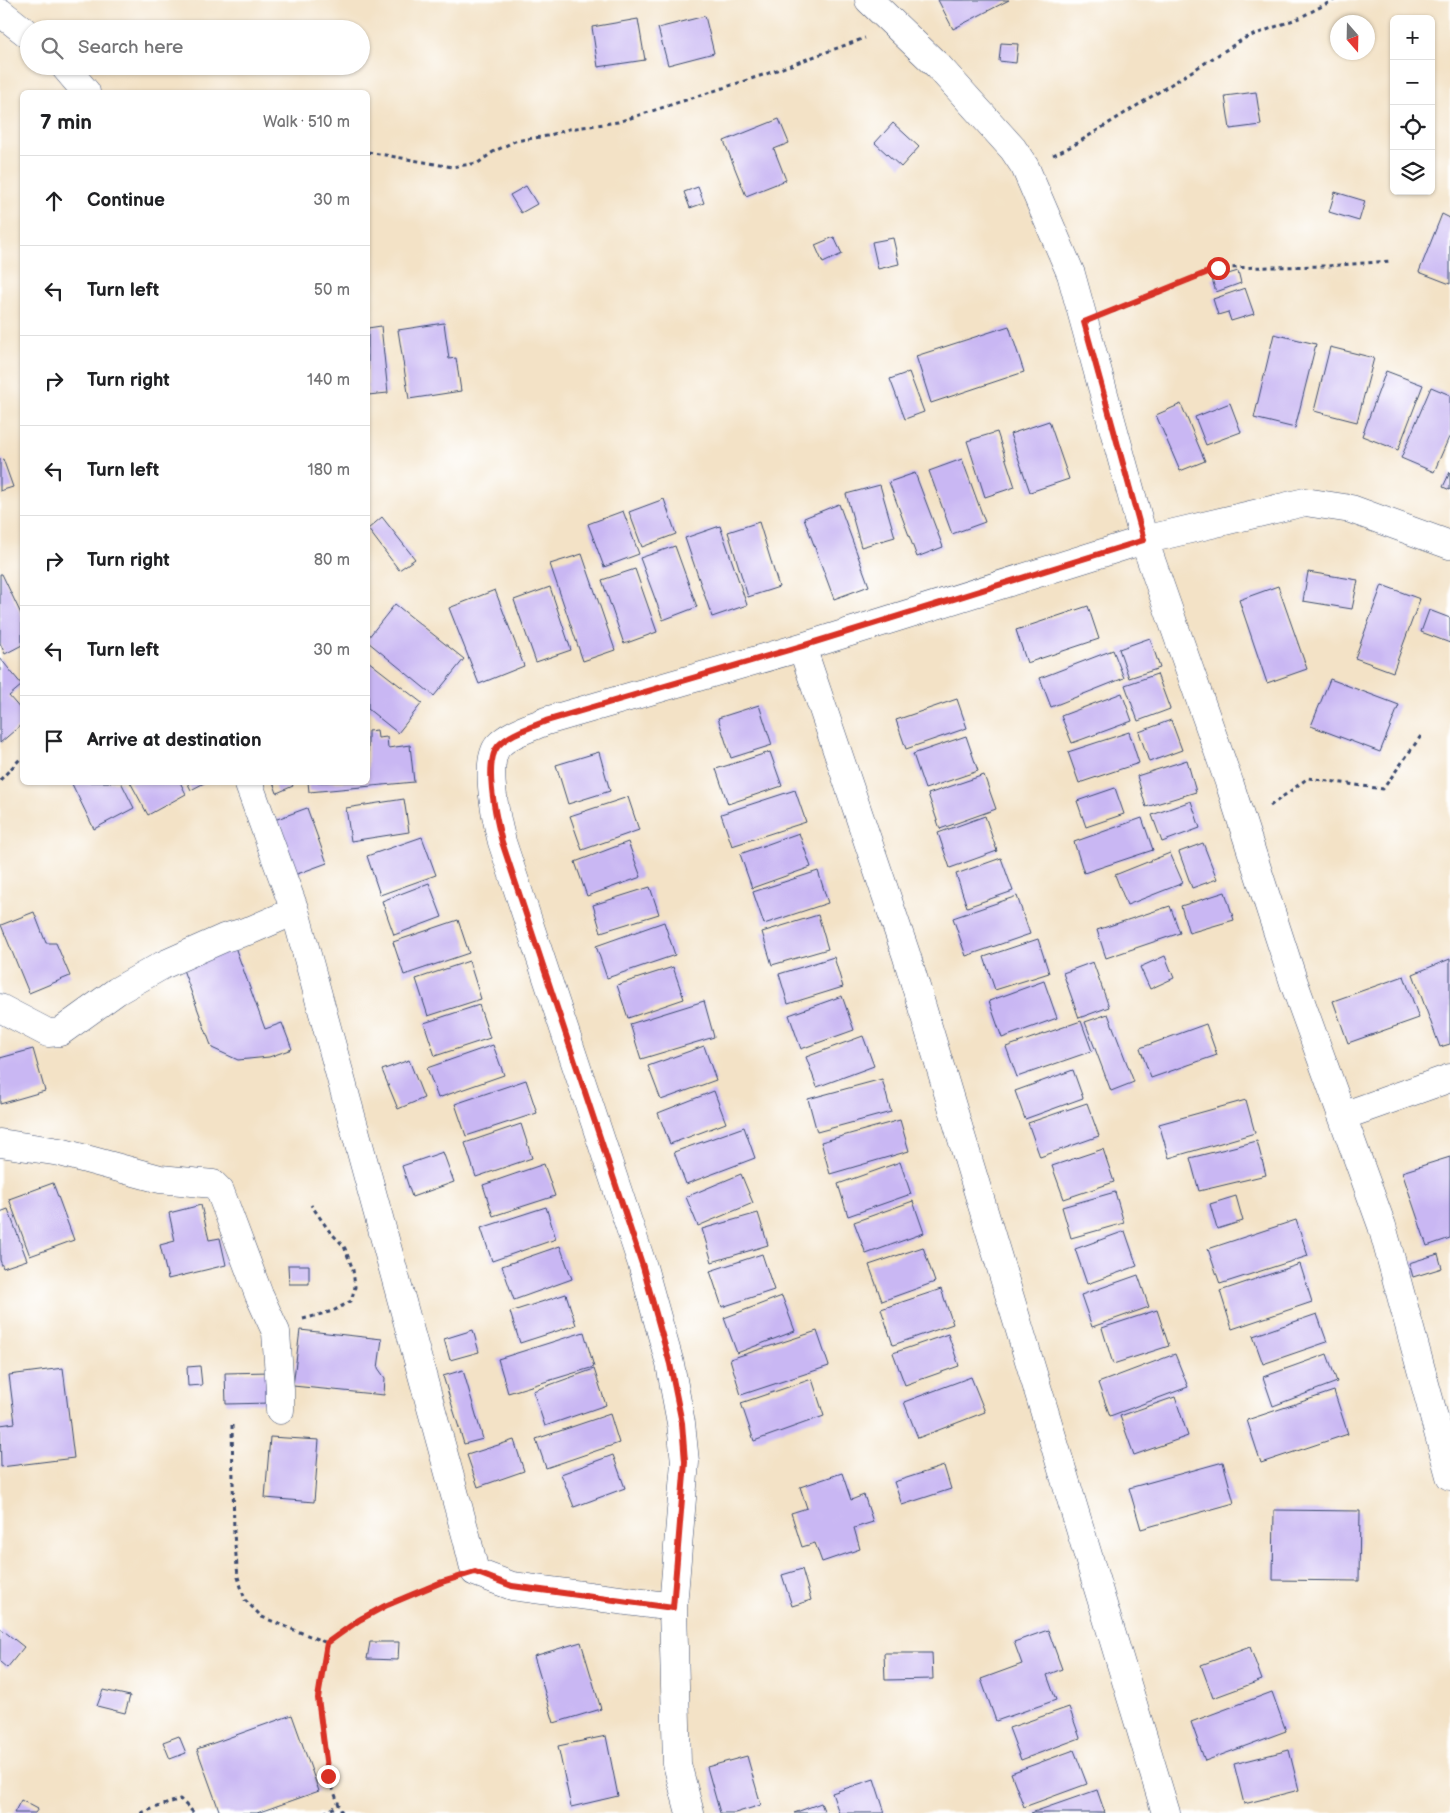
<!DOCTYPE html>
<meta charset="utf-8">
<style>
body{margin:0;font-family:"Balsamiq Sans",sans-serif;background:#f6f6f6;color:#202124}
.controls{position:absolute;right:15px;top:15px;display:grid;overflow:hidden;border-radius:8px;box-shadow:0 1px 4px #0004}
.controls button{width:45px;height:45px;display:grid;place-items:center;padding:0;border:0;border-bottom:1px solid #e0e0e0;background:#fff;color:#202124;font:25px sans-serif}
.compass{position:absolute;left:1330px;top:15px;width:45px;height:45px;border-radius:50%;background:#fff;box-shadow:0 1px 4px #0004;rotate:160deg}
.stop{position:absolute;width:15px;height:15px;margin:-11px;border:4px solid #d93025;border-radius:50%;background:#fff}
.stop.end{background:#d93025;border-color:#fff;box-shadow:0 1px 5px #0008}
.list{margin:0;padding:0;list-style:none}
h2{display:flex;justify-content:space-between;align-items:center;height:65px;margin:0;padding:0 20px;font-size:21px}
h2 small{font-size:16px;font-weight:400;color:#757577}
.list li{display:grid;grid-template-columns:32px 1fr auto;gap:15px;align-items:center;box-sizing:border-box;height:90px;padding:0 20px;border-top:1px solid #e0e0e0}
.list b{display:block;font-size:19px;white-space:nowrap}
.list em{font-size:16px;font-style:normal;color:#757577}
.icon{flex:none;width:28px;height:28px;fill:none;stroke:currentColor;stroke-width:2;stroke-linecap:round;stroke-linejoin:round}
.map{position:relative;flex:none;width:1450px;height:1813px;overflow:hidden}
.search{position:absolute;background:#fff;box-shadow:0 1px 4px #0004;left:20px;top:20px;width:350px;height:55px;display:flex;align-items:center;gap:12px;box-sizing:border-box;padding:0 18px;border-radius:28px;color:#757577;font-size:19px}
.panel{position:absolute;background:#fff;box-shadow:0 1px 4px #0004;left:20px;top:90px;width:350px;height:695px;border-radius:8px}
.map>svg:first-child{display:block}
</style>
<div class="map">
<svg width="1450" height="1813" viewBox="0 0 1450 1813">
<rect width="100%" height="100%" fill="#fff"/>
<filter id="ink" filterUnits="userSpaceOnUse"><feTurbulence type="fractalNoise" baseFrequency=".02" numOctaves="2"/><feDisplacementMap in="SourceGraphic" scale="10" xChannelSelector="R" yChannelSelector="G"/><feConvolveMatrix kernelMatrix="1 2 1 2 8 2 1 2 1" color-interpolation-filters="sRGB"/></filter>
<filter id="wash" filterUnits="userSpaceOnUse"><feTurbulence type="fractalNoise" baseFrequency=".0096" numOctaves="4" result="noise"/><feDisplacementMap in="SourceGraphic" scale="20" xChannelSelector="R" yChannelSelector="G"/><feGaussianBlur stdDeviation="1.12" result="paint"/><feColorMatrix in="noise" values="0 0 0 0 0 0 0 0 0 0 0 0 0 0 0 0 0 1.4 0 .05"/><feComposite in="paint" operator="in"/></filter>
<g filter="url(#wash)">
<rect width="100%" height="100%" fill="#f3e2c6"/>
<g id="blocks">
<path fill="#c9b7f3" d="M938 0H1009L953 29Z
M705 16 714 53 668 65 658 28Z
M638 19 645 60 598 67 592 27Z
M1001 43 1018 44 1016 63 999 61Z
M1256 92 1261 125 1230 129 1225 96Z
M779 119 789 143 774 149 786 180 746 196 724 141Z
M893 123 919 147 901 167 875 143Z
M526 186 537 204 521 213 510 195Z
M698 187 704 203 690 208 684 192Z
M1335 192 1365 201 1359 221 1329 212Z
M1442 214 1450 218V284L1419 272Z
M834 237 842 254 823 263 815 245Z
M893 238 899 264 878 269 872 242Z
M1238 271 1241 283 1216 292 1212 279Z
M1245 288 1254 314 1231 321 1228 312 1218 315 1213 299Z
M444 323 449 359 456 358 461 391 409 399 398 330Z
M381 326 388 393 368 395V328Z
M1009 326 1024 372 931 403 916 356Z
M1274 334 1316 344 1295 428 1254 418Z
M1330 347 1374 358 1357 422 1314 411Z
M1386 371 1423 385 1398 450 1362 436Z
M909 372 924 412 905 419 890 379Z
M1431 387 1450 395V435L1434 472 1401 458Z
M1230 403 1241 432 1206 445 1195 417Z
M1181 404 1205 461 1180 471 1156 415Z
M1049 421 1069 479 1030 492 1010 434Z
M997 432 1015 487 985 497 967 441Z
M3 459 13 487 0 491V460Z
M962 459 985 522 952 534 929 471Z
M1450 472V490L1443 487Z
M915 473 943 547 917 557 889 482Z
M880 485 895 537 861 547 846 494Z
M664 499 676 534 642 547 629 512Z
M839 504 869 586 834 599 804 518Z
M623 511 639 554 604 567 588 524Z
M382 517 415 559 399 570 368 529Z
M759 522 779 587 748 597 728 532Z
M720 526 747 605 712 617 685 538Z
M675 546 697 607 663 620 640 558Z
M582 554 615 650 583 661 550 564Z
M635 569 657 632 624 644 602 580Z
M1308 572 1358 580 1352 609 1303 601Z
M0 574H2L22 616V645L5 654 0 643Z
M1382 585 1420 599 1393 672 1355 658Z
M1278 586 1307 669 1267 683 1239 600Z
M550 587 571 650 536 662 514 600Z
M495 590 524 666 479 684 449 608Z
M395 604 464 659 434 696 368 642V638Z
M1088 606 1099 639 1027 663 1016 630Z
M1429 610 1450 618V643L1421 632Z
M1150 638 1160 668 1129 678 1119 649Z
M1113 650 1124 678 1051 707 1040 678Z
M0 658 22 685 9 696 22 711V724L0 743Z
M368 661 422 703 398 733 368 709Z
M1157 674 1170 709 1138 721 1125 685Z
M1330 679 1399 705 1380 752 1311 726Z
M1122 693 1132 721 1072 743 1061 716Z
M957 699 967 728 906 749 896 720Z
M759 705 772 745 731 758 718 718Z
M1171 720 1182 750 1149 762 1139 732Z
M377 730 378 738 387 737 388 748 410 745 414 782 309 792 308 782H368V731Z
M1129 732 1139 763 1079 783 1068 752Z
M966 736 978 771 925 789 913 754Z
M599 752 610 791 568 804 556 765Z
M770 752 782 786 728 804 716 769Z
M1187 760 1196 792 1146 807 1137 776Z
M984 775 996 809 940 829 928 794Z
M71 782H121L134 808 94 829Z
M130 782H180L186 794 148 815Z
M187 782H206L191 790Z
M273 782H291L293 786 277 793Z
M1115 788 1124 814 1086 827 1077 801Z
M795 790 806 822 732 846 721 814Z
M628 797 639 830 582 850 570 816Z
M404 799 409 832 351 841 346 808Z
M1191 801 1200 828 1162 842 1152 815Z
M307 808 327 863 289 877 269 822Z
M985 816 997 851 950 868 938 833Z
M1142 818 1153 850 1084 873 1074 842Z
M799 833 811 867 752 888 740 854Z
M422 837 436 875 380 895 367 856Z
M628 842 641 877 587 896 575 862Z
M1203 843 1217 879 1192 888 1179 852Z
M1170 853 1183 883 1127 905 1115 875Z
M1001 858 1013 891 967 907 956 874Z
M818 871 828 903 764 924 753 892Z
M429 883 442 917 394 935 382 901Z
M650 887 659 914 601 932 593 905Z
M1225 892 1234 920 1189 933 1181 906Z
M1017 896 1030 934 966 956 953 918Z
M1170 906 1180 933 1106 958 1097 930Z
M34 912 46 943H56L70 976 29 993 1 925Z
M818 915 828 949 772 965 762 932Z
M458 920 469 953 404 975 393 942Z
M664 922 675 955 607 978 596 946Z
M1038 939 1049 973 995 990 984 957Z
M235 947 265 1029 282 1023 292 1049 269 1057 238 1060 212 1048 182 967Z
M1165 956 1174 978 1150 989 1140 967Z
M834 957 843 987 788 1004 779 974Z
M1450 959V1044L1440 1047 1413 974Z
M469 961 481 999 428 1016 416 979Z
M1093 962 1109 1007 1079 1018 1063 973Z
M673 967 684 999 628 1018 617 985Z
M1404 976 1419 1018 1348 1043 1333 1001Z
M1044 981 1057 1018 1002 1038 989 1001Z
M842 996 854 1030 801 1049 789 1015Z
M704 1001 714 1037 641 1059 630 1024Z
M479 1005 490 1038 435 1056 424 1023Z
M1108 1014 1134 1082 1111 1091 1085 1022Z
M1081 1021 1092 1051 1017 1077 1006 1047Z
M1206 1024 1217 1055 1151 1078 1140 1048Z
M863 1036 874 1066 817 1087 806 1057Z
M493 1045 504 1075 438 1098 427 1068Z
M704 1046 716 1080 661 1100 648 1066Z
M33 1049 45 1091 0 1104V1058Z
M409 1060 424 1098 398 1109 382 1070Z
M1073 1070 1083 1098 1025 1119 1015 1091Z
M882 1079 891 1112 817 1132 808 1099Z
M526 1080 537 1113 466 1136 455 1104Z
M714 1091 726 1123 670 1144 658 1113Z
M1246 1100 1255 1133 1169 1158 1159 1124Z
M1087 1103 1099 1136 1040 1157 1028 1123Z
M900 1120 909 1151 830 1174 821 1142Z
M521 1124 532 1158 476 1177 465 1143Z
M744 1127 755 1158 686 1184 674 1152Z
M1257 1141 1266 1175 1199 1191 1190 1158Z
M1103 1149 1114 1182 1064 1199 1052 1166Z
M443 1152 454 1182 412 1197 402 1166Z
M1450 1157V1238L1427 1246 1402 1172Z
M900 1162 911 1194 848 1216 838 1184Z
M544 1164 555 1196 493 1216 483 1185Z
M741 1174 753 1203 698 1226 686 1197Z
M53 1183 74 1240 30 1256 9 1199Z
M1115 1192 1124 1223 1071 1238 1062 1207Z
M1236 1196 1243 1221 1217 1229 1210 1204Z
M913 1201 924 1233 866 1254 854 1222Z
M201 1205 209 1240 220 1238 226 1265 168 1279 160 1245 175 1241 169 1213Z
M546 1207 556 1239 492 1261 481 1228Z
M8 1209 27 1260 3 1268 0 1260V1212Z
M758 1213 768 1245 712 1262 702 1229Z
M1296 1220 1308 1256 1220 1284 1208 1249Z
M1125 1231 1137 1266 1087 1284 1075 1249Z
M560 1246 572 1279 514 1300 502 1266Z
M923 1247 935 1282 882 1301 869 1265Z
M762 1254 774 1290 722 1307 710 1271Z
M1438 1254 1442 1268 1413 1277 1409 1263Z
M1300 1264 1312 1302 1232 1329 1220 1291Z
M288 1265H309V1284H289Z
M1138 1275 1149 1307 1092 1327 1081 1295Z
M941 1289 953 1324 893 1345 881 1309Z
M566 1294 576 1325 520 1343 510 1312Z
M782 1296 795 1331 737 1353 724 1318Z
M1157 1310 1169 1346 1113 1364 1102 1328Z
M1317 1314 1327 1342 1263 1364 1253 1336Z
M300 1330 382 1339 378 1368 385 1378 384 1395 293 1386Z
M473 1330 479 1352 450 1360 444 1339Z
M817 1331 829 1366 741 1395 730 1359Z
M584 1332 594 1367 508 1393 498 1359Z
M948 1334 959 1366 905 1385 893 1353Z
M1175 1354 1188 1387 1110 1416 1098 1383Z
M1327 1354 1337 1382 1273 1406 1263 1377Z
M200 1366 202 1385 188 1386 187 1367Z
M63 1368 74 1458 1 1467 0 1425 15 1423 9 1375Z
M594 1369 606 1405 545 1426 533 1391Z
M463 1370 483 1439 464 1444 443 1376Z
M270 1372 271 1403 226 1404 225 1373Z
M971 1377 985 1412 918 1438 904 1402Z
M812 1379 824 1416 754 1441 741 1403Z
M1334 1391 1348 1434 1261 1463 1247 1420Z
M1175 1397 1188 1436 1134 1455 1120 1416Z
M610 1414 619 1443 546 1468 536 1439Z
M270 1437 319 1440 314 1502 265 1498Z
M514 1440 524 1471 478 1487 467 1455Z
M613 1455 625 1488 574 1507 561 1474Z
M1223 1462 1234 1503 1141 1529 1129 1488Z
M944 1466 951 1489 902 1505 894 1482Z
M842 1473 851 1500 864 1495 873 1522 854 1528 860 1549 822 1562 815 1543 802 1547 791 1513 807 1508 800 1487Z
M1274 1510 1360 1511 1359 1581 1273 1580Z
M802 1569 811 1600 792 1606 782 1575Z
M0 1628 24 1647 7 1668 0 1662Z
M1048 1630 1062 1669 1047 1675 1056 1700 996 1721 981 1679 1022 1664 1014 1642Z
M370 1642H399L398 1660 367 1659Z
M581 1642 601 1709 554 1723 534 1656Z
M1250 1647 1262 1680 1213 1698 1201 1665Z
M884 1653H932L933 1679 885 1680Z
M103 1690 130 1696 125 1713 97 1706Z
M1272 1692 1286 1731 1205 1761 1191 1722Z
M1069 1707 1080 1738 1021 1760 1009 1728Z
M292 1715 319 1791 257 1813H220L197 1749Z
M179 1736 186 1753 170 1759 163 1742Z
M606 1736 618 1796 571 1807 558 1746Z
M1074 1750 1087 1784 1024 1807 1011 1773Z
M1289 1750 1299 1790 1244 1804 1234 1764Z
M747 1756 761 1805 735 1813H720L707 1767Z
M874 1779 885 1813H839L832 1793Z
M1097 1790 1105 1813H1031Z
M21 1800 38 1809 35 1813H14Z
M821 1803 825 1813H794Z"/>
</g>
</g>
<g filter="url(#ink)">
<use href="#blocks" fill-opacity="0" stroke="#3b4a6e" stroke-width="1"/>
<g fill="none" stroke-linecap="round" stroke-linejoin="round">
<defs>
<path id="minor" d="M869 0 939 67 1013 149 1025 167 1071 274 1144 540 1230 785 1294 983 1382 1226 1450 1476
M0 12 29 35
M64 66 86 92
M802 647 906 954 1166 1813
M248 782 295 911 467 1539 475 1572 512 1586 673 1607
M0 1008 48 1033 60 1032 117 991 163 965 224 938 251 930 295 911
M1343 1116 1450 1078
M0 1143 60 1152 160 1179 213 1184 220 1191 259 1295 276 1332 280 1390V1410
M690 1813 677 1764 673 1607 685 1462 681 1423 670 1364 643 1267 502 842C497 822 483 763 498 746 510 733 530 728 546 721L802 647 1144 540 1305 502 1351 509 1450 545"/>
</defs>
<use href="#minor" stroke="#3b4a6e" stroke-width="29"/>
<path stroke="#3b4a6e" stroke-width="3" stroke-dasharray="4 4" stroke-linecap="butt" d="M368 152 452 167 478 163 493 152 515 141 547 136 569 129 618 122 766 74 865 38
M1053 155 1074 145 1245 38 1299 18 1334 0
M1113 311 1218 268 1327 266 1390 261
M0 780 22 757
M1270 806 1308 778 1383 789 1423 733
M303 1319 333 1311 351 1301 355 1287 353 1270 344 1246 330 1232 311 1205
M232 1425 234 1534 238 1577 245 1600 262 1617 327 1643
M141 1813 180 1799 194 1813
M324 1813 339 1805
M342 1813 328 1776 318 1698 327 1643 359 1619 385 1606 446 1580"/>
<use href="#minor" stroke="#fff" stroke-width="28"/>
</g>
</g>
<g fill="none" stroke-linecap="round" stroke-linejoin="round" filter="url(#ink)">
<path stroke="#d93025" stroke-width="6" d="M328 1776 318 1698 327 1643 359 1620 385 1606 442 1582 475 1572 512 1586 673 1608 685 1462 682 1423 670 1364 643 1267 502 842C497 822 483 763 498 746 510 733 530 728 546 721L802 646 1144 540 1084 322 1218 268"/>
</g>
</svg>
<div class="controls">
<button>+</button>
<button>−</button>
<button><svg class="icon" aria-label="locate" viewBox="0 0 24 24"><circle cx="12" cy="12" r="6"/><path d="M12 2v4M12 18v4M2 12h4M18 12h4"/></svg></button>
<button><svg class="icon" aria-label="layers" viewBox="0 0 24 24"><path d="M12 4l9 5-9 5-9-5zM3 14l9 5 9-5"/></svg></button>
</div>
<svg class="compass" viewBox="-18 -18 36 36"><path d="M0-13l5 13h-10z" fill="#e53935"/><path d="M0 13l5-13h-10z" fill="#757577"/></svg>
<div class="stop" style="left:1218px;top:268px"></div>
<div class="stop end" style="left:328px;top:1776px"></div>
<div class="search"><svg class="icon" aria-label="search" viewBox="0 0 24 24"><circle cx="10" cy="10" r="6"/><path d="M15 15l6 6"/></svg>Search here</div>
<section class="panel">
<h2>7 min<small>Walk · 510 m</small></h2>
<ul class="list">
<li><svg class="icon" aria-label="ahead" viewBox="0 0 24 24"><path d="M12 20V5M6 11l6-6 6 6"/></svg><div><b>Continue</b></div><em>30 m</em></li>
<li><svg class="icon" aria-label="left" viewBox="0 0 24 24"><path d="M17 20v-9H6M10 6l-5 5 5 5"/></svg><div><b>Turn left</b></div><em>50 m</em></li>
<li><svg class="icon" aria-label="right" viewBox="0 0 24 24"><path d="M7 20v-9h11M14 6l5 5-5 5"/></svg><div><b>Turn right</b></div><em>140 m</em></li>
<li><svg class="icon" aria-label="left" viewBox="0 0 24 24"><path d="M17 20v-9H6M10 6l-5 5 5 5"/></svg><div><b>Turn left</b></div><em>180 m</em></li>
<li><svg class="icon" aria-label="right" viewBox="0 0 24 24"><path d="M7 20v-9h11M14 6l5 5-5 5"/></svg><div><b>Turn right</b></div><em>80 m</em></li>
<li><svg class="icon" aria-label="left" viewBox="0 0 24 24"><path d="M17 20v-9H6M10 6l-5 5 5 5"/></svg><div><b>Turn left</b></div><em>30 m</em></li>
<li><svg class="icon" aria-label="arrive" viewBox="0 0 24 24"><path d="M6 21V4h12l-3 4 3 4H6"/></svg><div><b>Arrive at destination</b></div></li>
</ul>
</section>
</div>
